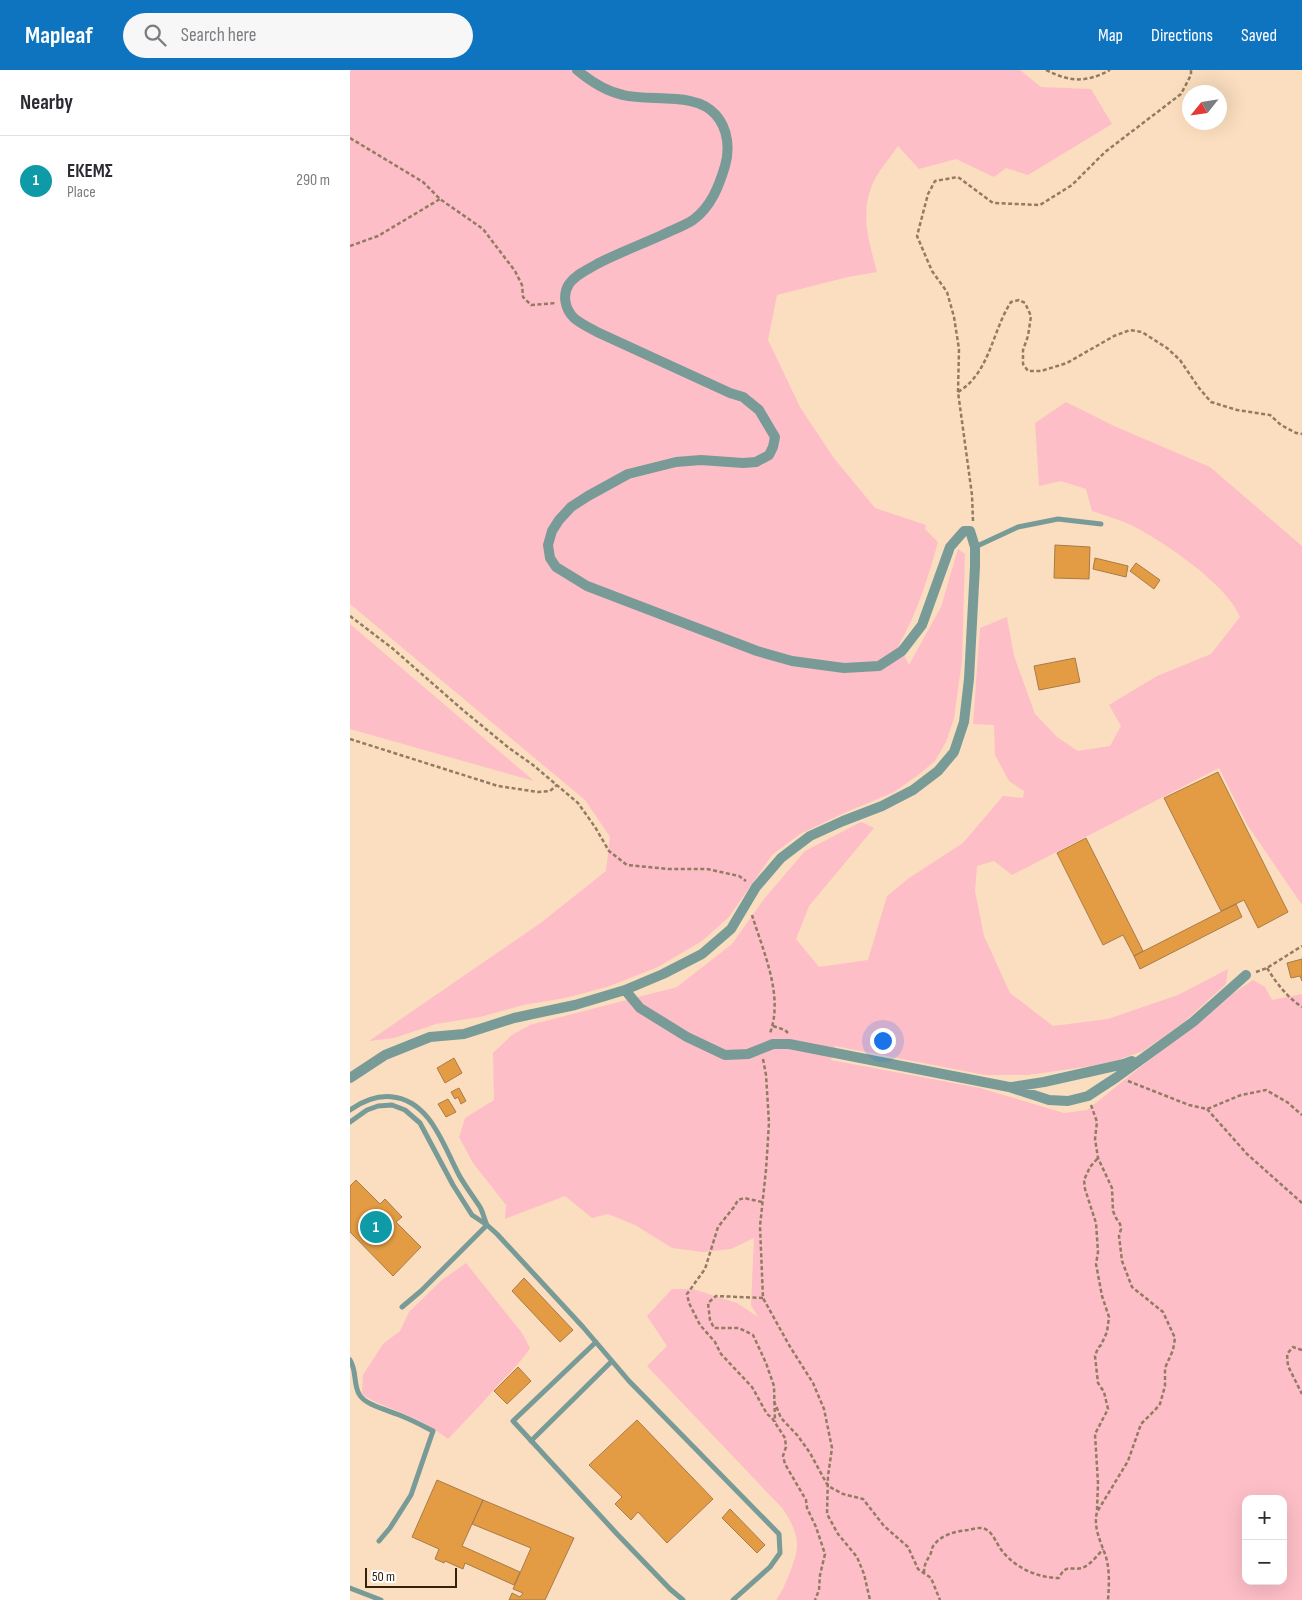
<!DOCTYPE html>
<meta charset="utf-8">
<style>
body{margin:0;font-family:"Sofia Sans Condensed",sans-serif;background:#f7f7f7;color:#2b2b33}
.controls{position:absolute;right:15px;bottom:15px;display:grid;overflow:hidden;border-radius:10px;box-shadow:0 5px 20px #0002}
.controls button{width:45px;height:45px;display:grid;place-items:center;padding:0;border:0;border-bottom:1px solid #e1e1e2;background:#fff;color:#2b2b33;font:25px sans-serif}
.compass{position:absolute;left:832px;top:15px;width:45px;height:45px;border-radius:50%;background:#fff;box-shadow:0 5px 20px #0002;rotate:240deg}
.scale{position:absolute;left:15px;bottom:12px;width:92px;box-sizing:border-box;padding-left:5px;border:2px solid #34220d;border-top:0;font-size:14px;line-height:18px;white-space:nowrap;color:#34220d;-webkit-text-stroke:4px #fff;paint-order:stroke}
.you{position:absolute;left:532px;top:970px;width:18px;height:18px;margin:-12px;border:4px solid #fff;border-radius:50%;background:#1a73e8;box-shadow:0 0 0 8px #1a73e833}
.badge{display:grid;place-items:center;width:32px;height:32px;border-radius:50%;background:#0e74bf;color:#fff;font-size:16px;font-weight:700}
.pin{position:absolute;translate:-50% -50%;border:2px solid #fff;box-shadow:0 1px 5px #0006}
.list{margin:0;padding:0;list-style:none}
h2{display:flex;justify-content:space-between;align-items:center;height:65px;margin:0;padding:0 20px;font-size:21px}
h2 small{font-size:16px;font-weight:400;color:#7c7c81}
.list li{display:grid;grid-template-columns:32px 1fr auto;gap:15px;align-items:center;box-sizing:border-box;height:90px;padding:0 20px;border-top:1px solid #e1e1e2}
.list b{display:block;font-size:19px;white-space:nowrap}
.list p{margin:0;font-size:16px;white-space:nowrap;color:#7c7c81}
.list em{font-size:16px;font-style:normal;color:#7c7c81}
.icon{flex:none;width:28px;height:28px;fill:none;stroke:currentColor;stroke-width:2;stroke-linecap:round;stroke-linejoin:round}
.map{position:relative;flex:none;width:952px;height:1530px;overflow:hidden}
header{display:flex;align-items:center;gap:30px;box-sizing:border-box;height:70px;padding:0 25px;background:#0e74bf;color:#fff}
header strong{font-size:24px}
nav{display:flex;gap:28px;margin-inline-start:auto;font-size:18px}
.search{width:350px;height:45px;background:#f7f7f7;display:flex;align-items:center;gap:12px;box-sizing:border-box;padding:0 18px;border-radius:28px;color:#7c7c81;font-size:19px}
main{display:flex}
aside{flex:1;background:#fff}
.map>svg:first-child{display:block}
</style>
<header>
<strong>Mapleaf</strong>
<div class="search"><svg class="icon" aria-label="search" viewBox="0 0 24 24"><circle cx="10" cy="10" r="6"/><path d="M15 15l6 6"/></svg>Search here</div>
<nav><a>Map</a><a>Directions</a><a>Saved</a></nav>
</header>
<main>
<aside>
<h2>Nearby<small></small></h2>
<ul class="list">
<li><span class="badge" style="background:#0f9aa8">1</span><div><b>ΕΚΕΜΣ</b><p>Place</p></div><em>290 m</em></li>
</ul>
</aside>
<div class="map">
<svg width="952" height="1530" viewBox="0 0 952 1530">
<rect width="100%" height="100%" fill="#fbdebf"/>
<path fill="#fdbec7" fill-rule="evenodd" d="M0 0H670L691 17 741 19 762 54 678 105 656 98 644 107 606 89 569 99 548 76C541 87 527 102 522 115 510 146 519 172 527 202L498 207 427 225 418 270 450 337 483 387 525 438 576 455 575 459 588 472C578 508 567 543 549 575L559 595 591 537 608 479 615 484 612 591 604 648 596 672 585 691 567 706 544 722 492 744 450 764 422 785 379 847 352 871 308 897 257 917 215 928 173 935 130 947 86 954 44 968 19 971 192 852 256 801 260 767 235 730 0 534Z
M716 332 764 356 860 397 952 476V835L898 756 869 698 662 805 644 791 627 796 625 821 634 866 660 923 703 956 758 949 828 925 878 899 876 914 833 953 793 981 768 990 741 996 678 1005H635L485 976 481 990 630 1018 714 1043 737 1040 879 926 903 910 915 917 922 930 952 924V1530H426C433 1522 448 1486 447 1475 447 1462 440 1450 433 1439L297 1296 317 1276 297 1246 322 1219H343L387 1233 408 1247 401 1235 404 1168 381 1179 353 1182 322 1178 285 1155 258 1144 242 1148 215 1126 155 1149 156 1135 123 1093 109 1067 115 1048 144 1030 143 983 162 965 180 955 327 917 382 874 414 829 455 781 511 752 524 758 459 836 446 869 469 897 518 890 537 826 559 808 613 773 653 726 673 728 674 721 659 711 645 685 644 655 623 654 630 558 657 547 664 586 685 644 707 667 728 681 760 676 771 656 759 635 807 606 861 584 890 547C878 515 815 473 785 457 772 450 756 446 742 441L736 419 711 411 689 416 685 353ZM896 1429H933V1511H896Z
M0 554 184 711 0 659Z
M116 1193 172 1263 180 1278C169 1295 154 1308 141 1323 127 1339 113 1353 98 1369 84 1358 68 1349 52 1343 38 1337 25 1333 12 1324L13 1305 33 1274 50 1261 59 1242 92 1210Z"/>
<path fill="#e39c43" stroke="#a87b49" d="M705 475 740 477 739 509 704 508Z
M745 488 778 496 776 507 743 499Z
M786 493 810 510 804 519 780 501Z
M725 588 730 612 689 620 684 596Z
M868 702 938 842 908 858 894 830 871 841 814 728Z
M736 768 793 881 784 886 773 865 753 875 707 783Z
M886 834 892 847 790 899 784 886Z
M952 889V911L950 906 941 908 937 893Z
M104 988 112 1003 95 1013 87 998Z
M109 1018 116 1031 111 1034 108 1027 105 1029 101 1022Z
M98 1029 106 1042 96 1047 88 1034Z
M6 1110 30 1134 35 1129 52 1147 46 1152 71 1177 43 1206 0 1162V1116Z
M174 1208 223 1260 210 1272 162 1221Z
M168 1297 181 1311 157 1334 144 1321Z
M287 1350 363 1429 317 1473 288 1442 281 1450 265 1434 272 1427 239 1395Z
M87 1410 133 1430 112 1476 170 1502 164 1515 115 1493 113 1499 95 1491 94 1493 85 1489 89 1479 62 1467Z
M133 1430 224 1468 195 1530H159L162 1523 170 1527 173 1523 163 1519 181 1478 122 1454Z
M380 1439 415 1475 407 1483 372 1448Z"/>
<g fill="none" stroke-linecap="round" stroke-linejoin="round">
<path stroke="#927b61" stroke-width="2.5" stroke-dasharray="4 2.5" stroke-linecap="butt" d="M696 0C720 12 736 13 760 0
M0 68 73 112 90 129 133 159 165 201 172 215 173 227 181 235 206 233
M0 176 28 166 90 129
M608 322C640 303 642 261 661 232L669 230 675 233 681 246 678 266 673 280V294L678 301H691L717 293 764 266 780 260 792 262 817 278 830 290 849 318 861 332 887 340 920 345 931 355 946 363 952 364
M623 451 622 425 608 322 609 279 604 247 597 222 582 201 567 166 578 124 585 111 608 107 643 133 690 135 722 115 755 82 831 24 841 5V0
M0 546 42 578 114 641 159 678 183 695 228 733 245 757 259 781 277 795 319 799H357L389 806 396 811
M0 669 148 716 188 722 200 721 207 715
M402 845C413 881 434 926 420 963
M917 898C927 914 937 927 952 937
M906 902 917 898 952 876
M423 956 435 960 438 963
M413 989 416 1005 419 1053 416 1100 410 1156 413 1228 439 1275 463 1313 474 1339 482 1378 478 1406 477 1444 488 1464 507 1487 514 1504 520 1530
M778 1011 839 1035 857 1039 891 1025 916 1020 937 1032 952 1045
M741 1035 747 1052 745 1069 748 1088 762 1118 763 1141 766 1148 770 1154 771 1159 769 1166 772 1191 782 1217 813 1242 825 1268 823 1280 815 1298V1316L810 1334 805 1340 791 1354 778 1391 747 1442C743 1458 751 1472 756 1487 760 1501 759 1516 758 1530
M857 1039 897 1084 952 1133
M412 1132 394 1128 388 1130 384 1137 368 1157 355 1199 337 1224 339 1233 350 1255 365 1272 371 1284 402 1317 417 1344 422 1348 435 1368 436 1377 433 1386 435 1394 456 1430 457 1438 466 1457 475 1484 470 1505 469 1520 465 1530
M413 1228 366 1226 358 1233 360 1250 364 1258H389L403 1265 416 1293 424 1316 425 1352
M952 1280 943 1277 937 1284 938 1296 952 1324
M424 1331 431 1348 448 1366 460 1383 478 1416 493 1424 513 1429 534 1456 558 1477 568 1499 581 1508 590 1530
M747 1440 748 1413 745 1364 758 1339 754 1322 748 1313 745 1286 748 1278 751 1275 757 1262 759 1247 752 1226 746 1194 748 1182 746 1153 735 1119 734 1110 740 1097 748 1088
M574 1503C574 1495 576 1492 580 1485 582 1482 581 1478 584 1475 591 1465 606 1461 618 1460 624 1459 631 1456 637 1460 643 1464 646 1472 650 1478 663 1497 687 1508 709 1508 716 1493 721 1501 732 1498 740 1495 748 1485 753 1479"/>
<path stroke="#789b98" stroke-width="5" d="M625 477 668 457 708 449 751 454
M0 1040C27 1021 56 1021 78 1048 91 1064 99 1086 109 1105 115 1116 123 1126 130 1137 133 1142 134 1149 137 1155
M0 1052 17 1040 28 1036 42 1035 55 1040 70 1053 103 1115 122 1145 137 1155
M52 1237 71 1221 137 1155 147 1164 233 1257 279 1311 429 1464 430 1483 420 1497 383 1530
M246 1272 163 1351 268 1465 320 1519 333 1530
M0 1290C7 1301 3 1313 9 1324 15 1336 42 1341 54 1347 64 1351 73 1356 83 1361L61 1425 40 1458 29 1471
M181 1371 262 1291
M0 1518 31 1530"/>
<path stroke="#789b98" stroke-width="10" d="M275 920 290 938 337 967 375 985 398 984 423 974H439L659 1017 699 1030 718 1031 738 1026 767 1007 843 952 896 905
M0 1008 35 985 80 967 114 964 164 948 225 935 275 920 313 904 352 884 381 859 406 817 431 788 460 766 493 751 532 736 563 720 588 701 604 682 614 652 619 609 625 496V477L620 461H614L600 477 572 555 552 581 529 596 494 598 442 591 407 581 237 516 206 497 200 488 198 475 202 461 209 450 221 437 238 426 278 404 326 392 351 390 393 393 406 392 419 385 423 377 425 367 409 340 393 327 380 323 247 262C240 258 231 254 224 248 215 239 212 225 219 214 226 204 237 200 247 194 268 183 290 175 312 165 322 160 334 156 343 150 361 137 369 116 375 96 380 79 378 59 366 45 346 21 301 32 273 25 255 21 240 11 227 0
M662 1017 694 1012 774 994 782 991"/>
</g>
</svg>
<div class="controls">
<button>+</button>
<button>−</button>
</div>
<svg class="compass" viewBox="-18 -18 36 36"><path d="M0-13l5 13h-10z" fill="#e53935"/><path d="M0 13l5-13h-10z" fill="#7c7c81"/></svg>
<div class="scale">50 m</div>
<div class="you"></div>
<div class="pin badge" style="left:26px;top:1157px;background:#0f9aa8">1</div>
</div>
</main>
